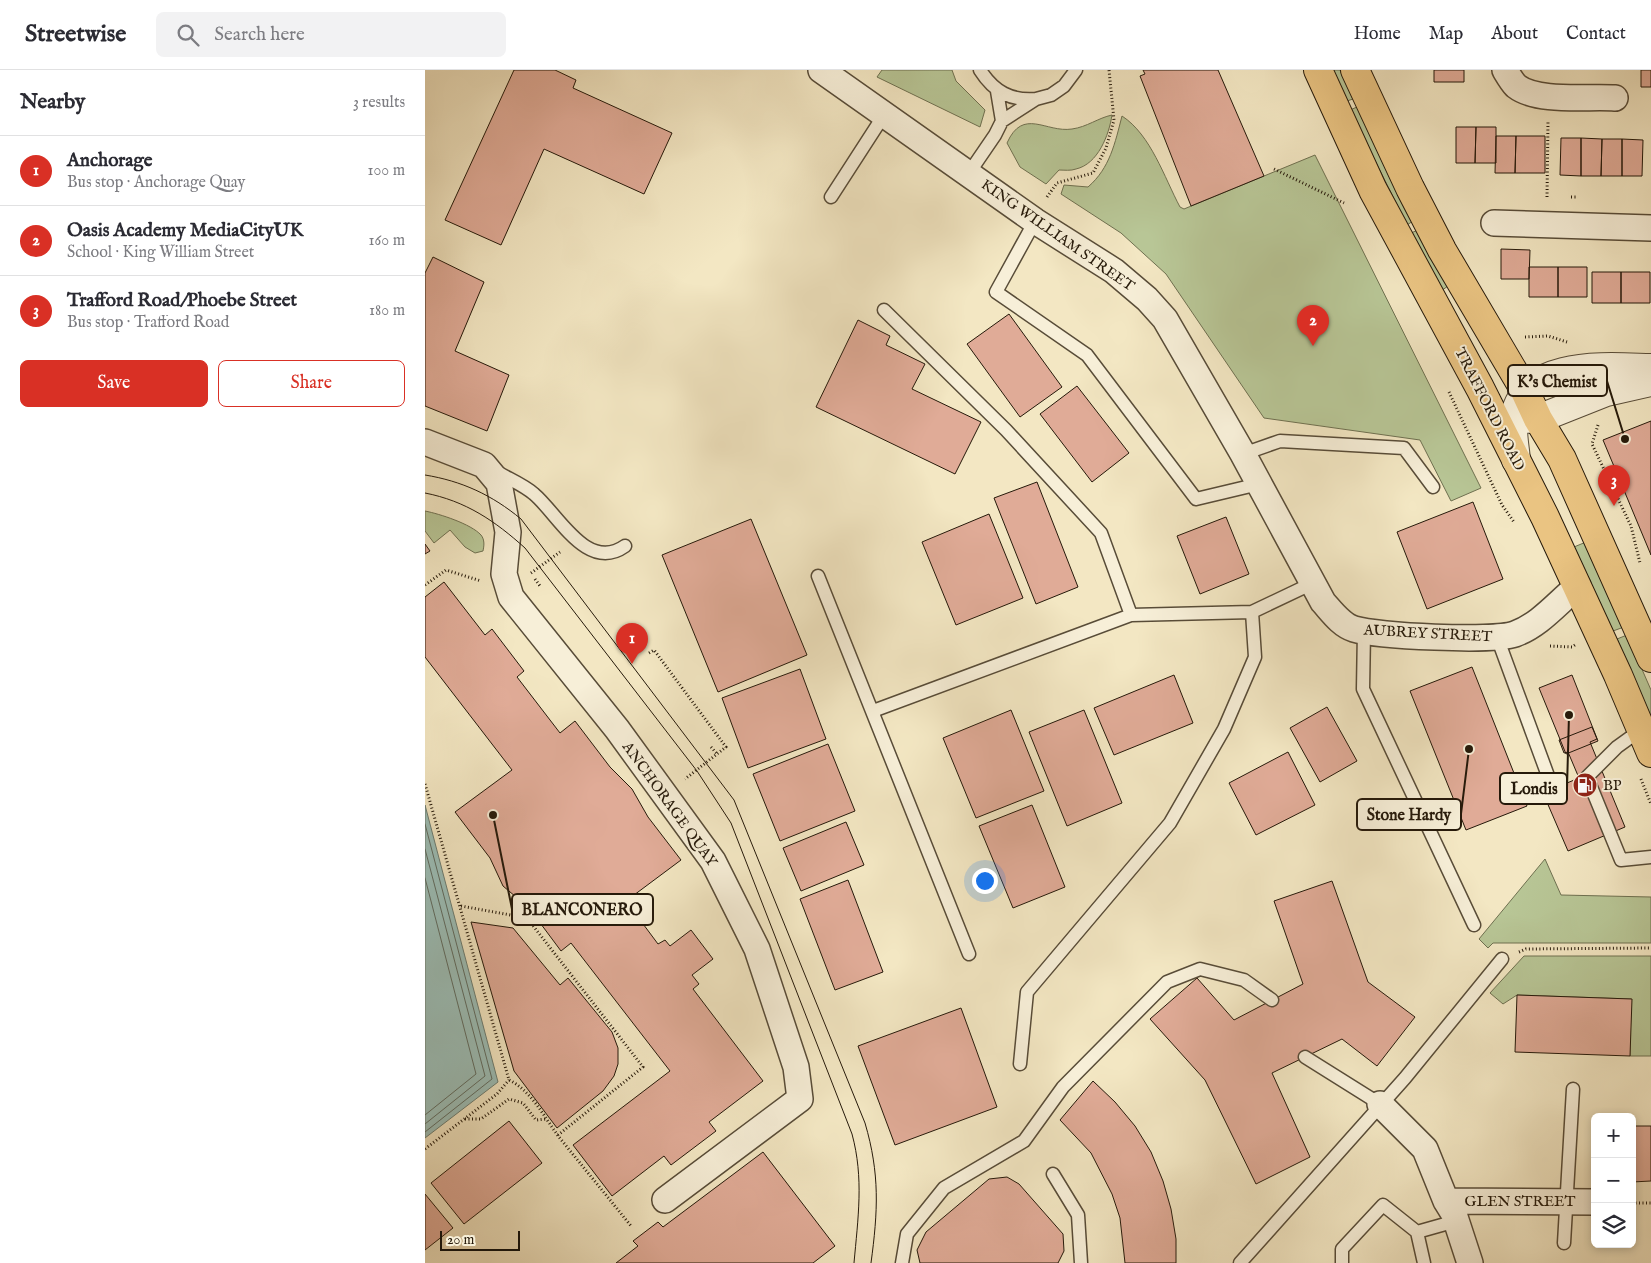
<!DOCTYPE html>
<meta charset="utf-8">
<style>
body{margin:0;font-family:"IM FELL English",serif;background:#f2f2f3;color:#2b2b33}
.controls{position:absolute;right:15px;bottom:15px;display:grid;overflow:hidden;border-radius:8px;box-shadow:0 2px 8px #0003}
.controls button{width:45px;height:45px;display:grid;place-items:center;padding:0;border:0;border-bottom:1px solid #e1e1e2;background:#fff;color:#2b2b33;font:25px sans-serif}
.scale{position:absolute;left:15px;bottom:12px;width:80px;box-sizing:border-box;padding-left:5px;border:2px solid #25190a;border-top:0;font-size:14px;line-height:18px;white-space:nowrap;color:#25190a;-webkit-text-stroke:4px #f7efd8;paint-order:stroke}
.you{position:absolute;left:559px;top:810px;width:18px;height:18px;margin:-12px;border:4px solid #fff;border-radius:50%;background:#1a73e8;box-shadow:0 0 0 8px #1a73e833}
.badge{display:grid;place-items:center;width:32px;height:32px;border-radius:50%;background:#d93025;color:#fff;font-size:16px;font-weight:700}
.pin{position:absolute;translate:-50% -41px;filter:drop-shadow(0 1px 2px #0008)}
.pin::after{content:'';position:absolute;top:26px;width:18px;height:15px;background:inherit;clip-path:polygon(0 0,100% 0,50% 100%)}
.list{margin:0;padding:0;list-style:none}
h2{display:flex;justify-content:space-between;align-items:center;height:65px;margin:0;padding:0 20px;font-size:21px}
h2 small{font-size:16px;font-weight:400;color:#7c7c81}
.list li{display:grid;grid-template-columns:32px 1fr auto;gap:15px;align-items:center;box-sizing:border-box;height:70px;padding:0 20px;border-top:1px solid #e1e1e2}
.list b{display:block;font-size:19px;white-space:nowrap}
.list p{margin:0;font-size:16px;white-space:nowrap;color:#7c7c81}
.list em{font-size:16px;font-style:normal;color:#7c7c81}
.actions{display:flex;gap:10px;padding:15px 20px}
.actions a{flex:1;padding:11px 0;border:1px solid #d93025;border-radius:8px;text-align:center;font-size:18px;color:#d93025}
.actions .main{background:#d93025;color:#fff}
.icon{flex:none;width:28px;height:28px;fill:none;stroke:currentColor;stroke-width:2;stroke-linecap:round;stroke-linejoin:round}
.map{position:relative;flex:none;width:1226px;height:1193px;overflow:hidden}
header{display:flex;align-items:center;gap:30px;box-sizing:border-box;height:70px;padding:0 25px;background:#fff;border-bottom:1px solid #e1e1e2}
header strong{font-size:24px}
nav{display:flex;gap:28px;margin-inline-start:auto;font-size:18px}
.search{width:350px;height:45px;background:#f2f2f3;display:flex;align-items:center;gap:12px;box-sizing:border-box;padding:0 18px;border-radius:8px;color:#7c7c81;font-size:19px}
main{display:flex}
aside{flex:1;background:#fff}
.map>svg:first-child{display:block}
</style>
<header>
<strong>Streetwise</strong>
<div class="search"><svg class="icon" aria-label="search" viewBox="0 0 24 24"><circle cx="10" cy="10" r="6"/><path d="M15 15l6 6"/></svg>Search here</div>
<nav><a>Home</a><a>Map</a><a>About</a><a>Contact</a></nav>
</header>
<main>
<aside>
<h2>Nearby<small>3 results</small></h2>
<ul class="list">
<li><span class="badge">1</span><div><b>Anchorage</b><p>Bus stop · Anchorage Quay</p></div><em>100 m</em></li>
<li><span class="badge">2</span><div><b>Oasis Academy MediaCityUK</b><p>School · King William Street</p></div><em>160 m</em></li>
<li><span class="badge">3</span><div><b>Trafford Road/Phoebe Street</b><p>Bus stop · Trafford Road</p></div><em>180 m</em></li>
</ul>
<div class="actions"><a class="main">Save</a><a>Share</a></div>
</aside>
<div class="map">
<svg width="1226" height="1193" viewBox="0 0 1226 1193">
<rect width="100%" height="100%" fill="#f3e7c3"/>
<filter id="stains"><feTurbulence type="fractalNoise" baseFrequency=".004" numOctaves="4"/><feColorMatrix values="0 0 0 0 .2 0 0 0 0 .09 0 0 0 0 .02 0 0 0 .5 -.17"/></filter>
<radialGradient id="worn" r=".72"><stop offset=".6" stop-color="#630" stop-opacity="0"/><stop offset="1" stop-color="#630" stop-opacity=".3"/></radialGradient>
<path fill="#b8c696" stroke="#6e7050" d="M457 0H527L531 11 560 40 555 57 452 7Z
M908 0H915L928 29 922 31Z
M932 37 988 151 982 155 925 40Z
M687 45C684 65 673 94 651 99 646 101 639 100 634 100L621 114 595 97 582 73C598 37 621 63 647 59 662 57 673 48 687 45Z
M697 46C726 65 739 107 755 137L759 139 890 85 1056 418 1026 431 995 370 839 348 741 204 696 163 636 124 639 115 663 117C685 98 690 73 697 46Z
M993 160 1023 216 1016 221 986 163Z
M0 441C15 444 46 454 56 465 60 470 59 476 58 481L50 483 40 477 25 460 9 473 0 461Z
M1161 472 1199 557 1188 561 1149 477Z
M1202 565 1226 620V647L1192 569Z
M1120 789 1136 825 1226 827V873H1068L1063 878 1054 869Z
M1099 886H1226V986H1205L1206 929 1092 925 1078 934 1065 923Z"/>
<path fill="#9cbfb8" stroke="#6c7d72" d="M0 735 73 1012 0 1068Z"/>
<g fill="none" stroke-linecap="round" stroke-linejoin="round">
<path stroke="#606c61" stroke-width="1" d="M0 754 67 1009 0 1062
M0 779 60 1006 0 1054
M0 808 51 1004 0 1045"/>
</g>
<path fill="#e0ab97" stroke="#25190a" d="M89 0H130L151 10 148 18 247 63 219 124 119 79 76 175 20 150Z
M718 0H793L839 106 766 136 715 6 720 4Z
M1009 0H1039V12H1009Z
M1216 0H1226V17H1216Z
M1031 57H1051L1050 93H1031Z
M1051 57H1071V93H1050Z
M1071 66H1091L1090 103H1070Z
M1091 66H1120V103H1090Z
M1136 68H1156V106L1135 105Z
M1156 68 1177 69 1176 106H1156Z
M1177 69H1197V106H1176Z
M1197 69 1218 70 1217 106H1197Z
M1076 179 1105 180 1104 209H1076Z
M8 187 59 212 30 281 84 305 62 361 0 336V203Z
M1104 197H1133V227H1104Z
M1133 197H1162V227H1133Z
M1167 202H1196V233H1167Z
M1196 202H1225V233H1196Z
M584 244 637 317 595 347 542 274Z
M433 250 465 266 461 275 500 294 487 319 556 352 530 404 391 337Z
M652 316 704 383 667 412 615 344Z
M1226 351V485L1178 370Z
M612 412 653 517 611 534 569 428Z
M1048 432 1078 509 1002 539 972 462Z
M564 444 598 528 531 555 497 472Z
M801 447 824 504 775 524 752 466Z
M326 449 382 585 293 622 237 485Z
M0 474 5 481 0 484Z
M19 512 60 565 67 559 99 601 92 607 135 663 150 651 185 697 207 719 223 747 256 790 201 831 233 874 240 870 245 876 266 860 288 889 267 905 274 914 268 919 338 1011 284 1052 291 1061 246 1095 239 1086 187 1126 148 1075 245 1001 146 873 136 881 104 838 78 816 65 788 30 742 87 700 0 587V527Z
M1047 597 1102 736 1041 760 985 621Z
M375 599 401 669 323 698 297 628Z
M749 605 768 653 689 685 669 638Z
M1147 605 1173 671 1141 684 1114 618Z
M902 637 932 691 895 712 865 658Z
M586 640 619 721 551 748 518 668Z
M659 640 697 733 642 756 604 662Z
M1167 657 1172 669 1165 672 1200 757 1143 781 1118 723 1154 708 1143 682 1139 683 1134 670Z
M403 674 430 741 355 771 328 704Z
M863 682 890 735 831 765 804 713Z
M607 735 640 817 588 838 554 756Z
M421 752 439 795 376 821 358 778Z
M423 810 458 902 410 920 375 829Z
M907 811 943 912 990 947 952 996 917 969 847 1003 885 1087 831 1114 780 1010 725 949 772 908 809 950 878 914 849 831Z
M46 852 88 858 135 915 143 908 187 962 193 978V994L189 1006 178 1021 132 1058 89 1001Z
M1092 925 1207 929 1205 986 1090 982Z
M536 938 572 1037 470 1075 433 976Z
M668 1011 690 1032 710 1056 726 1082 738 1111 746 1139 751 1169V1193H700L695 1148 687 1124 666 1083 635 1050Z
M84 1051 117 1093 39 1154 6 1113Z
M1207 1056H1226V1111L1207 1112Z
M338 1082 410 1176 388 1193H191L213 1176 208 1171 233 1152 238 1157Z
M582 1107 594 1114 638 1164 639 1181 633 1193H495L492 1180 501 1162 564 1109Z
M0 1124 28 1158 0 1180Z"/>
<g fill="none" stroke-linecap="round" stroke-linejoin="round">
<defs>
<path id="service" d="M555 0C569 22 586 31 611 29
M572 21 577 51
M544 103 570 65 577 51 611 29 626 25 639 16 651 0
M406 127 459 45
M610 151 571 222 662 285 771 429 834 414
M459 240 581 360 676 463 706 545
M818 384 855 371 979 378 1008 417
M72 402C84 409 99 415 109 424 133 444 162 503 200 476
M393 506 544 884
M939 561 938 619 1049 855
M1072 567 1126 714
M448 641 706 545 827 542 888 513
M1217 659 1192 677 1162 707 1196 790 1226 787
M880 987 955 1034
M595 994 602 922 745 753 799 659 830 587 827 542
M628 1104 653 1145 656 1193
M992 1162 1031 1151
M1139 1173 1148 1019
M477 1193 482 1164 519 1118 599 1071 638 1017 742 912 775 899 819 910 847 930
M815 1193 980 1008 1077 889
M917 1193V1179L958 1135 992 1162 999 1193"/>
<path id="minor" d="M396 0 610 151 689 201 722 229 740 249 818 384 898 532C907 542 916 555 929 559 952 566 1068 572 1090 564 1115 555 1133 532 1153 516
M1080 0C1083 5 1087 12 1091 16 1113 33 1164 26 1190 28
M1069 153 1226 158
M0 372 59 395 74 413 83 462 79 504 86 527 192 659 288 791 332 879 371 997 375 1029 240 1130
M955 1034 1000 1079 1021 1131 1029 1144 1045 1193
M1021 1131 1170 1132"/>
<path id="tertiary" d="M1089 348 1113 349 1181 322 1226 312
M1091 390C1090 377 1086 360 1089 348 1101 289 1180 297 1226 298"/>
<path id="trunk" d="M893 0 948 120 1055 318 1120 447 1193 605 1226 683
M930 0 985 118 1017 180 1100 321 1113 349 1137 389 1226 588"/>
</defs>
<use href="#service" stroke="#584c38" stroke-width="15"/>
<use href="#minor" stroke="#584c38" stroke-width="28"/>
<use href="#tertiary" stroke="#584c38" stroke-width="30"/>
<use href="#trunk" stroke="#25190a" stroke-width="30"/>
<path stroke="#25190a" stroke-width="3" stroke-dasharray="1 2.5" stroke-linecap="butt" d="M849 99 919 133
M622 127 632 113 668 103 681 78 689 50 684 0
M1122 127 1123 51
M1146 127H1153
M1100 267 1123 266 1142 272
M1024 322 1077 435 1089 452
M1173 355 1167 374 1206 456 1215 493
M106 503 135 482
M110 509 115 516
M0 515 21 500 56 511
M1125 576 1147 577 1150 575
M224 583 229 580 301 677 260 709
M286 677 293 685
M1216 709 1226 734
M0 714 84 1010C107 1021 119 1047 134 1067 158 1097 182 1126 206 1156
M36 836 102 848 218 997 133 1065
M1094 882 1101 879 1226 878
M40 1049H56L84 1029 98 1033 111 1050 121 1049
M0 1079 72 1024 84 1010
M1207 1133H1226"/>
<use href="#service" stroke="#f7efd8" stroke-width="12"/>
<use href="#minor" stroke="#f7efd8" stroke-width="25"/>
<use href="#tertiary" stroke="#f7efd8" stroke-width="28"/>
<use href="#trunk" stroke="#eac482" stroke-width="28"/>
<path stroke="#25190a" stroke-width="1" d="M0 405C37 411 67 425 96 449L309 730 440 1053C455 1104 453 1141 446 1193
M0 423C41 431 70 451 100 478L272 701 306 753 427 1064C439 1108 433 1148 429 1193"/>
</g>
<defs>
<symbol id="fuel-disc" viewBox="-11 -11 22 22"><circle r="9.5" fill="#8f2418" stroke="#f7efd8"/><path d="M-5.5-6h7V0h2V4h1.3V-2.5L3-4.5l.8-.8L6-3V5H2.5V1h-1V6h-7ZM-4.2-4.7v3.2H.2V-4.7Z" fill="#fff"/></symbol>
</defs>
<g fill-rule="evenodd">
<use href="#fuel-disc" x="1146" y="701" width="28" height="28"/>
</g>
<g text-anchor="middle" stroke-width="4" stroke-linejoin="round" paint-order="stroke">
<g font-size="15" fill="#25190a" stroke="#f7efd8">
<text transform="translate(633 165) rotate(35)" y="5">KING WILLIAM STREET</text>
<text transform="translate(1065 339) rotate(63)" y="5">TRAFFORD ROAD</text>
<text transform="translate(1003 563) rotate(3)" y="5">AUBREY STREET</text>
<text transform="translate(245 734) rotate(54)" y="5">ANCHORAGE QUAY</text>
<text x="1095" y="1136">GLEN STREET</text>
</g>
<g font-size="15" fill="#25190a" stroke="#f7efd8" text-anchor="start">
<text x="1178" y="720">BP</text>
</g>
</g>
<path fill="none" stroke="#25190a" stroke-width="2" d="M1200 369L1182 311M1144 645L1142 718M1044 679L1036 744M68 745L87 839"/>
<g fill="#25190a" stroke="#f7efd8" stroke-width="2">
<circle cx="1200" cy="369" r="5"/>
<circle cx="1144" cy="645" r="5"/>
<circle cx="1044" cy="679" r="5"/>
<circle cx="68" cy="745" r="5"/>
</g>
<g fill="#f7efd8" stroke="#25190a" stroke-width="2">
<rect x="1083" y="295" width="99" height="31" rx="5"/>
<rect x="1075" y="703" width="67" height="31" rx="5"/>
<rect x="932" y="729" width="104" height="31" rx="5"/>
<rect x="87" y="824" width="141" height="31" rx="5"/>
</g>
<g font-size="16" text-anchor="middle" font-weight="bold" fill="#25190a">
<text x="1132" y="317">K's Chemist</text>
<text x="1109" y="724">Londis</text>
<text x="984" y="750">Stone Hardy</text>
<text x="157" y="845">BLANCONERO</text>
</g>
<rect width="100%" height="100%" filter="url(#stains)"/>
<rect width="100%" height="100%" fill="url(#worn)"/>
</svg>
<div class="controls">
<button>+</button>
<button>−</button>
<button><svg class="icon" aria-label="layers" viewBox="0 0 24 24"><path d="M12 4l9 5-9 5-9-5zM3 14l9 5 9-5"/></svg></button>
</div>
<div class="scale">20 m</div>
<div class="you"></div>
<div class="pin badge" style="left:207px;top:594px">1</div>
<div class="pin badge" style="left:888px;top:276px">2</div>
<div class="pin badge" style="left:1189px;top:436px">3</div>
</div>
</main>
